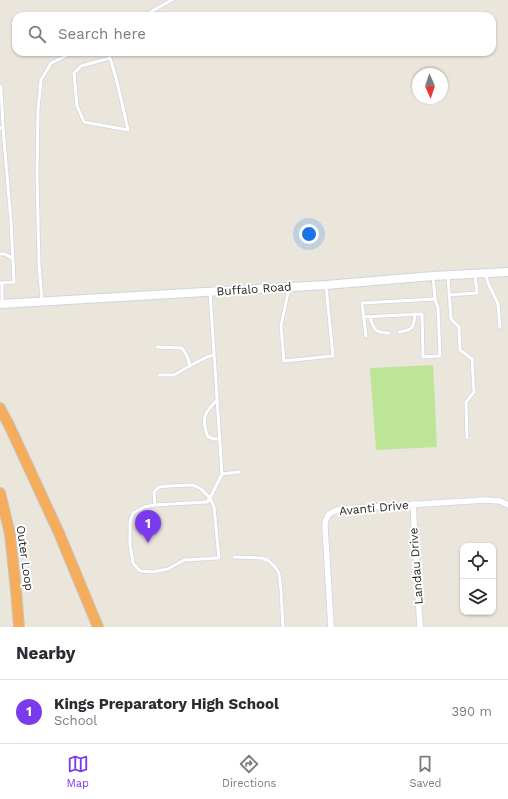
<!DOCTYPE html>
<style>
body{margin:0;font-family:"Work Sans",sans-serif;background:#f2f2f3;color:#2b2b33}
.controls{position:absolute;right:12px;bottom:12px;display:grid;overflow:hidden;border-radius:8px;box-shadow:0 1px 3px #0004}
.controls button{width:36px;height:36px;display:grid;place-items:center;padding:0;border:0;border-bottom:1px solid #e1e1e2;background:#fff;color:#2b2b33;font:20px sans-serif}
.compass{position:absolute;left:412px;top:68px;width:36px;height:36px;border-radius:50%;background:#fff;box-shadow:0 1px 3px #0004;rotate:177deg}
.you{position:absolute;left:309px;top:234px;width:14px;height:14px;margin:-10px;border:3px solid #fff;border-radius:50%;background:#1a73e8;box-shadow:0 0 0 6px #1a73e833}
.badge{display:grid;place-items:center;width:26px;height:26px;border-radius:50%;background:#7c3aed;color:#fff;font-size:13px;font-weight:700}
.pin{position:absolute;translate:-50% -33px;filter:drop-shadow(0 1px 2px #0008)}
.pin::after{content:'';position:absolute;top:21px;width:14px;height:12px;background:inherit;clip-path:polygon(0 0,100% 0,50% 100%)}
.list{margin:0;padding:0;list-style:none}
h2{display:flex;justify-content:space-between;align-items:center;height:52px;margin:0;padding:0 16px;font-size:17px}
h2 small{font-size:13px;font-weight:400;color:#7c7c81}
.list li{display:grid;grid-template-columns:26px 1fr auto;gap:12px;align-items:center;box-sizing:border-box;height:64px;padding:0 16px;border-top:1px solid #e1e1e2}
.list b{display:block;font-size:15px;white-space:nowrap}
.list p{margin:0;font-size:13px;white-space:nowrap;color:#7c7c81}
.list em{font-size:13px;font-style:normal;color:#7c7c81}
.icon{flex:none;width:22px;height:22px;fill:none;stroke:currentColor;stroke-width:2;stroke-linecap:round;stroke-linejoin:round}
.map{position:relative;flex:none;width:508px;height:627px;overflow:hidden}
.search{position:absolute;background:#fff;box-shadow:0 1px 3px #0004;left:12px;right:12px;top:12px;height:44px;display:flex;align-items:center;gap:10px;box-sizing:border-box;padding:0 14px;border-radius:12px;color:#7c7c81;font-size:15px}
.sheet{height:116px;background:#fff}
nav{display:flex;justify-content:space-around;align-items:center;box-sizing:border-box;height:56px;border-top:1px solid #e1e1e2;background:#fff;font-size:11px;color:#7c7c81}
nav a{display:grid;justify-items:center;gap:2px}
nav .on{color:#7c3aed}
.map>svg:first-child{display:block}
</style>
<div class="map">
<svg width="508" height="627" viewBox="0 0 508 627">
<rect width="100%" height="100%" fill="#ebe6dc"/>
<path fill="#bde597" d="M433 365 437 447 376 450 370 368Z"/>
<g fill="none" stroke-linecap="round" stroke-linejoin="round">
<defs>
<path id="service" d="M143 16 172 0
M108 52C117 77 122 104 128 130L84 122 77 106 74 73 81 66 110 58
M0 86 1 87 3 128
M0 128H3L11 222 14 282 0 283
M0 254H5L13 259
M486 275 488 283 498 304 500 327
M448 277 451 319 459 327 460 350 472 359 474 392 466 402 467 438
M2 283V303
M289 288 281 326 284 361 333 356 326 286
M449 295 477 293 475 275
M42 300 39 264 37 176 38 110 41 80 51 63 74 52
M363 317 422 314 423 357 440 356 438 308 435 299
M370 317C374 330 375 333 389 333
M399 332C413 330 414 328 415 314
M366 336 362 303 435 299 433 276
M157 347 182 348 187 356 190 366
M159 375H174L195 363 207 357 214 355
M217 400C204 413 201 419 208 437L215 439H220
M222 474 239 472
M155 505 154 492 159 487 169 486 193 485 201 489 210 498 214 507 219 558 184 560 168 569 152 572 140 571 133 563 130 545V522L133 513 144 507 155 505 207 502 210 498 222 474 210 292
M234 557 262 558 269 561 275 567 279 573 281 590 283 627"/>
<path id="minor" d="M413 504 420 627
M331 627 325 527C325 515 330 512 341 509L485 500 500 501 508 505"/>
<path id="secondary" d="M0 304 326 285 433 276 508 272"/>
<path id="motorway" d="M0 408 9 425 59 533 98 627
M0 493 10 534 16 590 19 627"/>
</defs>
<use href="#service" stroke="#d1d3e1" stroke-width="4.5"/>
<use href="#minor" stroke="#d1d3e1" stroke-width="7"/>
<use href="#secondary" stroke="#d1d3e1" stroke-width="10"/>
<use href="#motorway" stroke="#c7c7c7" stroke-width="12"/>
<use href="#service" stroke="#fff" stroke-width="3"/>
<use href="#minor" stroke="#fff" stroke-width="5.5"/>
<use href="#secondary" stroke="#fff" stroke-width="8"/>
<use href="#motorway" stroke="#f5ad5c" stroke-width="10"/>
</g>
<g text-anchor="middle" stroke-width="4" stroke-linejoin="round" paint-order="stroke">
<g font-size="12" fill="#292929" stroke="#fff">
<text transform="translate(254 289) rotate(-4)" y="4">Buffalo Road</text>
<text transform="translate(374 508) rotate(-5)" y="4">Avanti Drive</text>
<text transform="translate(25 558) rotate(82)" y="4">Outer Loop</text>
<text transform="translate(416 566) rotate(-94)" y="4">Landau Drive</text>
</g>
</g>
</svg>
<div class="controls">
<button><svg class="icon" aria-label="locate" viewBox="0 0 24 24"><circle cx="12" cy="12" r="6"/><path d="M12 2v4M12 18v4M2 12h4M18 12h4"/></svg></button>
<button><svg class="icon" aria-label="layers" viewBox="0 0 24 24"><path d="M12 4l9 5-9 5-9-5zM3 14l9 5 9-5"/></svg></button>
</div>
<svg class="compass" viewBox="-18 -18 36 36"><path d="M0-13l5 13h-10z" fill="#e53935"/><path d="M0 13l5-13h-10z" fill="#7c7c81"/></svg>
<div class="you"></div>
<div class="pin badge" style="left:148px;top:543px">1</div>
<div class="search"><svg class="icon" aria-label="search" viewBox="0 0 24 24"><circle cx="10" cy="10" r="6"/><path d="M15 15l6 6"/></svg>Search here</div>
</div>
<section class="sheet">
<h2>Nearby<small></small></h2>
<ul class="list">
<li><span class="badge">1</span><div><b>Kings Preparatory High School</b><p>School</p></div><em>390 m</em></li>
</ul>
</section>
<nav>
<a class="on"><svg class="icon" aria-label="map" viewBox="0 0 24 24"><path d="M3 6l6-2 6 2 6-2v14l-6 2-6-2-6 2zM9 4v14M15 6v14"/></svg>Map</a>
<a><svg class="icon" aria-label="directions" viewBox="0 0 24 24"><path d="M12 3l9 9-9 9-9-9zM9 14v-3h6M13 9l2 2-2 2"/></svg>Directions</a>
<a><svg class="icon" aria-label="saved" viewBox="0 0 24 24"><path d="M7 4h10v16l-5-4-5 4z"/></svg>Saved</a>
</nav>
